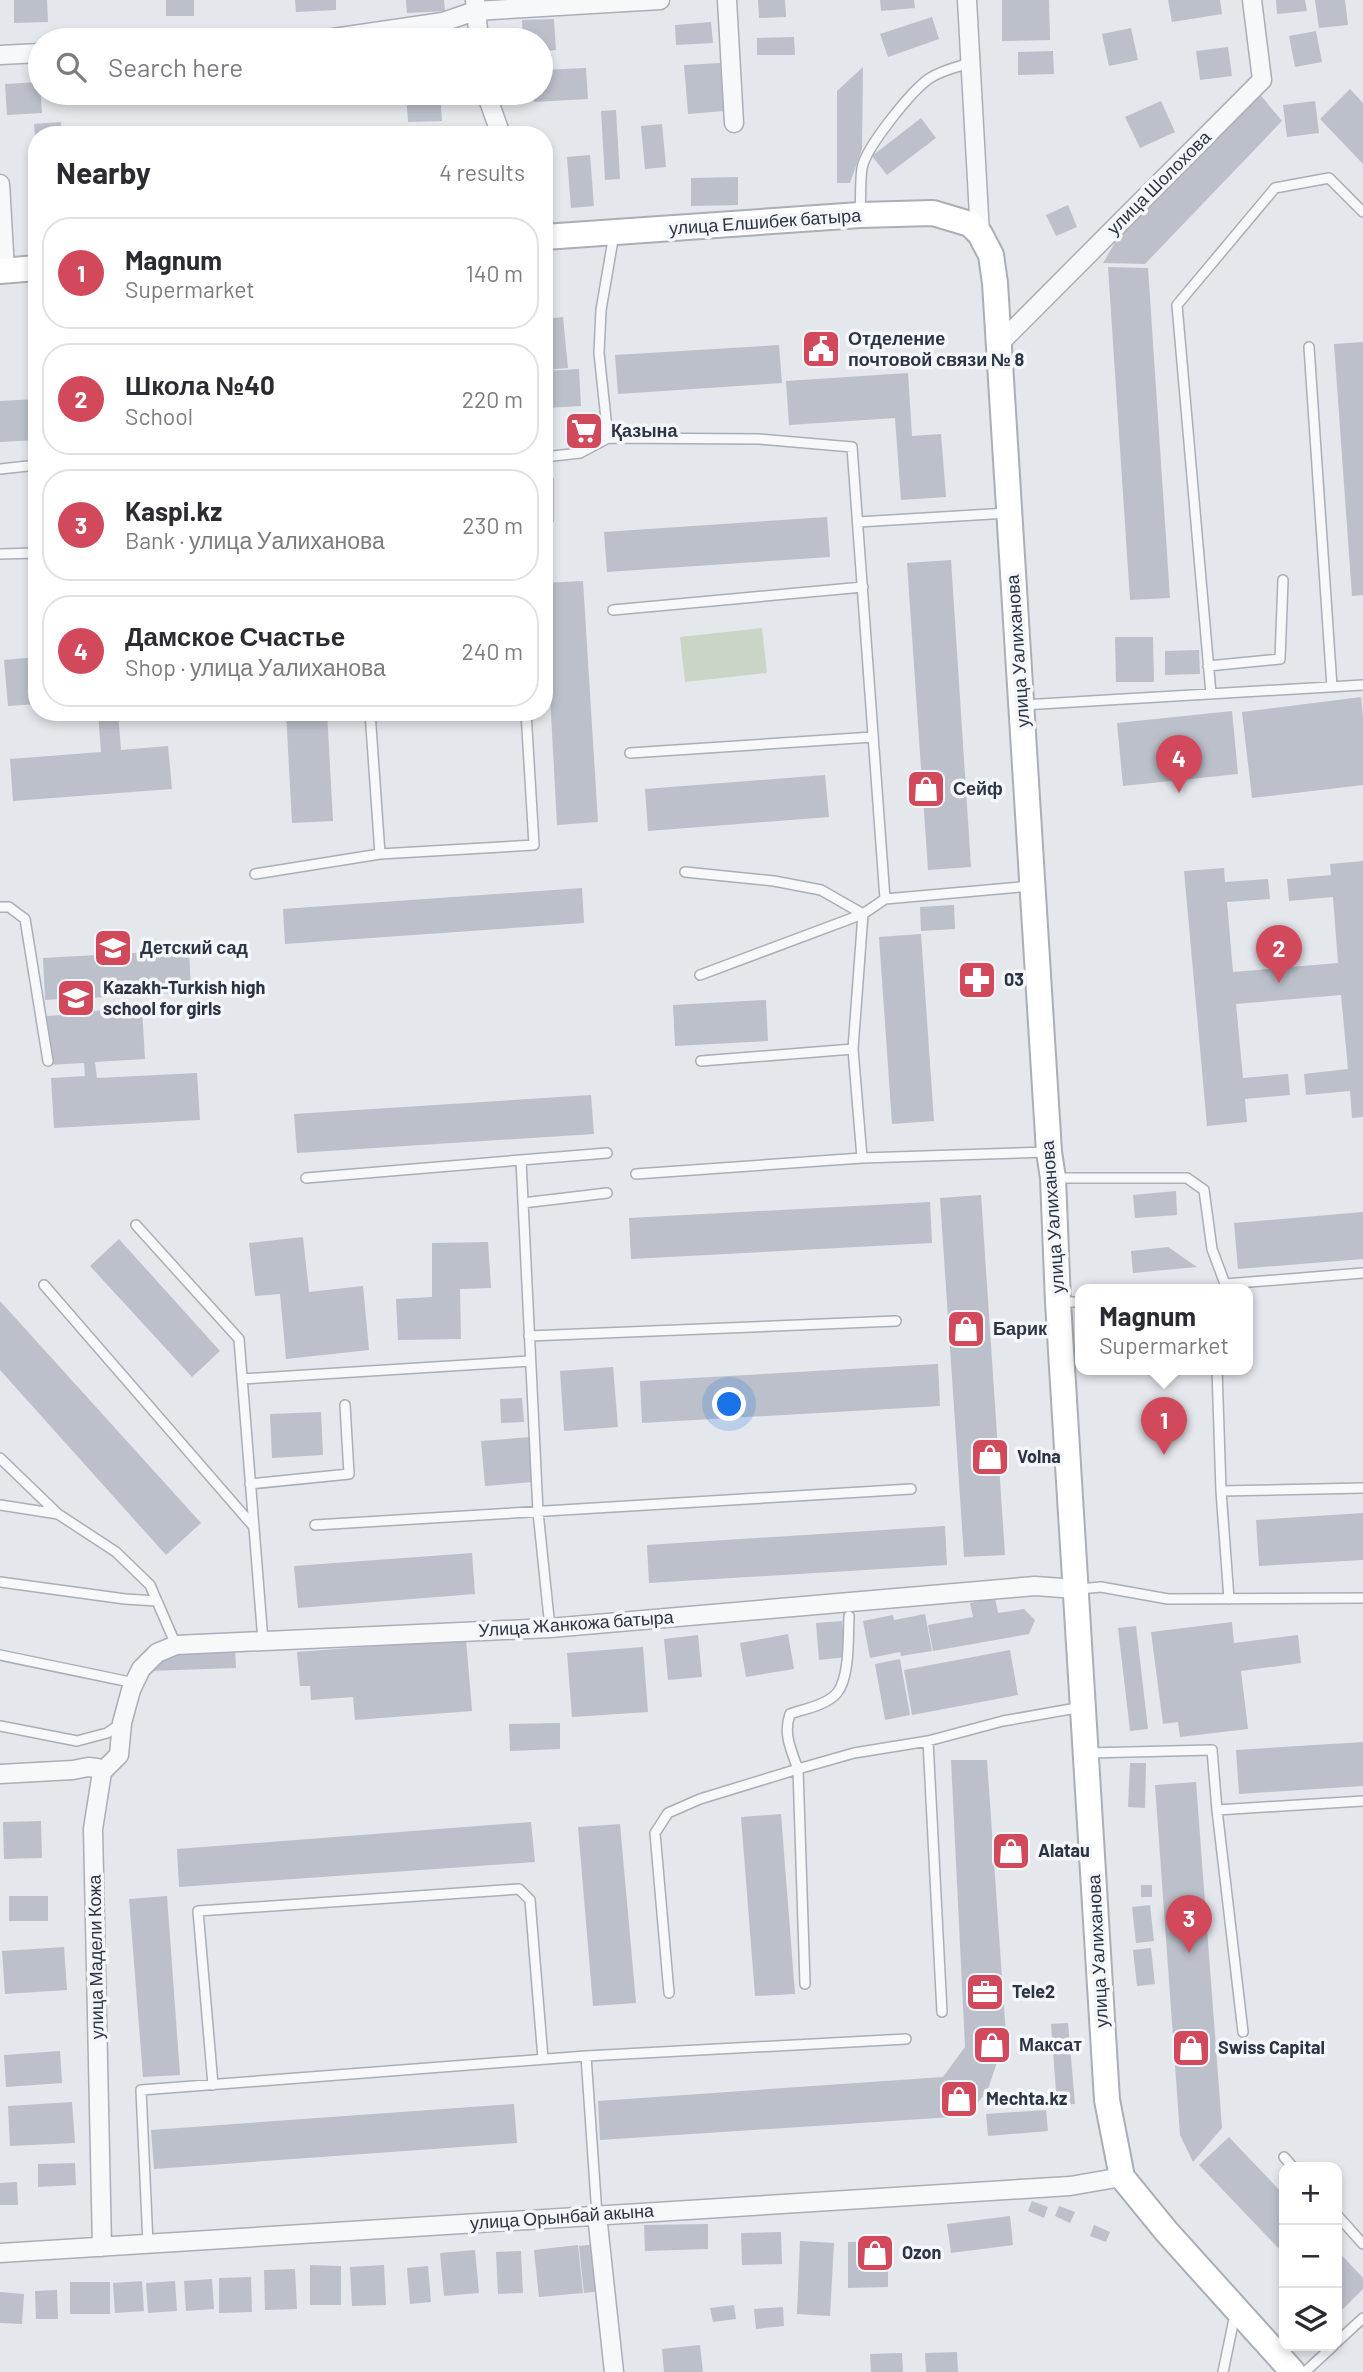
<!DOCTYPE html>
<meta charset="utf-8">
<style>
body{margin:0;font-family:Barlow,sans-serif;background:#f2f2f3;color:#2b2b33}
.controls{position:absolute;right:21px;bottom:21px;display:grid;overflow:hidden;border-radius:14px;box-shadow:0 4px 10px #0003}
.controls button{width:63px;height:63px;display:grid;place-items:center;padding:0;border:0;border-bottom:2px solid #e1e1e2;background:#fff;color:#2b2b33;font:35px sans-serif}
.you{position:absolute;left:730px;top:1405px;width:24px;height:24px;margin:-18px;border:5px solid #fff;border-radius:50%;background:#1a73e8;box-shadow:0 0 0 10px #1a73e833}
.badge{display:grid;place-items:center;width:46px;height:46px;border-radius:50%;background:#d1495b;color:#fff;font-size:23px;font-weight:700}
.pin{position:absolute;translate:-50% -58px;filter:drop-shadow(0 2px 4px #0008)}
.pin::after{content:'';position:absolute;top:37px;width:24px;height:21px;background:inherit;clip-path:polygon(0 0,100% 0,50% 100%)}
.popup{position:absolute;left:1075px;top:1284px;width:178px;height:91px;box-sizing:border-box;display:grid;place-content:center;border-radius:14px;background:#fff;filter:drop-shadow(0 2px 5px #0005);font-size:23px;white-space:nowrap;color:#7c7c81}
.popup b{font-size:26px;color:#2b2b33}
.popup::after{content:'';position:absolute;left:50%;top:100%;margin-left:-14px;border:14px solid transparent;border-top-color:#fff}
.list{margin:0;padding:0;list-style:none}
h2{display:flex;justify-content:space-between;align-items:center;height:91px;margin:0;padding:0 28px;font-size:30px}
h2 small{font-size:23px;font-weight:400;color:#7c7c81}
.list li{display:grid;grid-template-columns:46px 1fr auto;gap:21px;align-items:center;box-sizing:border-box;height:112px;margin:0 14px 14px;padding:0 14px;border:2px solid #e1e1e2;border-radius:28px}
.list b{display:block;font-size:26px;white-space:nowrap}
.list p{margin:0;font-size:23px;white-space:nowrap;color:#7c7c81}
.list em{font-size:23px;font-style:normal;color:#7c7c81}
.icon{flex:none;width:38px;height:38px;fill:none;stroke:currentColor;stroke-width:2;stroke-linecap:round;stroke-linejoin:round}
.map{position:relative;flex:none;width:1363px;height:2372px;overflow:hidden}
.search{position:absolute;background:#fff;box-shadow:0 4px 10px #0003;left:28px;top:28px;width:525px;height:77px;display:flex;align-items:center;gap:18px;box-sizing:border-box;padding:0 24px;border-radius:38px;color:#7c7c81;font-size:26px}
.panel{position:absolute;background:#fff;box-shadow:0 4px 10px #0003;left:28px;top:126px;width:525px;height:595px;border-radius:28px}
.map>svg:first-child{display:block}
</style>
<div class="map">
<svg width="1363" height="2372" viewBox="0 0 1363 2372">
<rect width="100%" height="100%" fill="#e4e7ec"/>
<path fill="#c9d6c5" d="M762 628 767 673 685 682 680 637Z"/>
<path fill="#bbc0ca" d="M14 0H47L48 22 14 23Z
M166 0H194V16H166Z
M295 0H336V10L296 12Z
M406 0H444L445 11 407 13Z
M758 0H785L786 17 759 18Z
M880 0H914L915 8 881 11Z
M1002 0H1049L1050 40 1002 41Z
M1168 0H1220L1222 14 1172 22Z
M1276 0H1305L1307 11 1277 14Z
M1315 0H1345L1348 25 1319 28Z
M932 17 939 39 888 57 880 34Z
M554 19 556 50 541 51V40H523L522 20Z
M711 22 713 43 676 45 675 25Z
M1131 28 1138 60 1109 66 1102 34Z
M1316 31 1322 62 1295 67 1289 36Z
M794 37 795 55H757V38Z
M1228 47 1232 76 1200 80 1196 51Z
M1053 51 1054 74 1018 75V52Z
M720 63 724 111 688 114 684 65Z
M863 67 862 149 850 183H837V91Z
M586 68 588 99 534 102V93H541V70Z
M40 82 42 113 7 115 5 84Z
M1350 89 1363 103V164L1320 119Z
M1258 92 1282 121 1145 264 1103 263 1119 236Z
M63 93H94V102L63 103Z
M170 93H203V96L171 98Z
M225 93H267V95L225 98Z
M406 93H440L442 121 408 122Z
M1161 101 1175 132 1140 148 1125 117Z
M1315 101 1319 133 1287 137 1283 105Z
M616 110 620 179 605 180 601 111Z
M921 118 936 138 887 175 872 156Z
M61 122 62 135H35L34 124Z
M662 124 666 167 645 169 641 126Z
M590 155 594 206 571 208 567 157Z
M738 177V205L691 206V178Z
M29 197H37V249L32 250Z
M1068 205 1077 227 1056 236 1046 215Z
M1108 267 1148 268 1170 598 1130 600Z
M563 317 568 368 544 370V319Z
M1363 342V595L1352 596 1334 344Z
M779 345 782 383 618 394 615 355Z
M579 369 581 406 544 408V371Z
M908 373 912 436 941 434 946 497 901 500 895 418 789 425 786 381Z
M37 399V440L0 442V401Z
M544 478H554V522H544Z
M827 517 830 557 607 572 604 532Z
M951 560 971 867 928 870 907 563Z
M583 581 598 822 557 825 544 583Z
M1115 637H1153L1154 682H1116Z
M1199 650 1200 674 1165 675V651Z
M37 657V704L8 706 4 660Z
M1361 697 1363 717V785L1252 798 1242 712Z
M1232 711 1238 774 1123 786 1117 723Z
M98 712H118L121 750 168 746 172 789 13 801 10 759 101 752Z
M286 712H327L333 821 292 823Z
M825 775 829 817 648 831 645 789Z
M1363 861V1117L1352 1118 1350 1091 1306 1095 1304 1074 1348 1069 1341 995 1236 1004 1243 1078 1288 1074 1290 1095 1245 1099 1247 1122 1207 1126 1184 871 1224 868 1225 882 1268 879 1270 899 1227 902 1233 972 1338 963 1333 897 1289 901 1287 879 1331 875 1330 864Z
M582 888 584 923 285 944 283 909Z
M954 905 955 929 921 931 920 907Z
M921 934 934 1121 892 1124 879 937Z
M189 950 191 992 90 998 91 1011 142 1009 145 1059 95 1062 97 1078 197 1073 200 1120 54 1128 51 1078 85 1076 84 1063 50 1065 47 1016 77 1014 76 998 45 1000 43 958Z
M766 1000 768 1041 675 1046 673 1005Z
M591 1095 594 1134 297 1153 294 1114Z
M1176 1191 1177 1215 1135 1218 1133 1195Z
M981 1195 1005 1555 964 1557 940 1198Z
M930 1202 932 1243 631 1259 629 1218Z
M1363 1212V1259L1238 1269 1234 1223Z
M303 1237 309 1292 363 1286 369 1350 286 1359 280 1294 255 1296 249 1243Z
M119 1239 220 1351 192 1377 90 1266Z
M488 1242 491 1288 460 1289 461 1339 398 1340 396 1299 432 1297V1243Z
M1168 1247 1197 1267 1133 1273 1131 1251Z
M0 1301 201 1523 166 1555 0 1370Z
M938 1364 940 1406 642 1423 640 1381Z
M613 1367 618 1427 564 1431 560 1371Z
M522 1398 524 1422 501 1423 500 1399Z
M321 1412 323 1455 272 1458 270 1414Z
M530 1437 533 1482 485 1486 481 1441Z
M1363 1513V1560L1259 1566 1256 1520Z
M945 1526 947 1565 649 1583 647 1545Z
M472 1553 475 1594 298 1608 294 1566Z
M995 1598 998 1613 1024 1609 1035 1620 1029 1634 933 1651 928 1625 973 1617 970 1603Z
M925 1614 932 1651 901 1656 900 1652 870 1658 863 1621 893 1615 894 1620Z
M842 1621 846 1657 819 1660 816 1623Z
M1232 1622 1234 1643 1298 1635 1301 1663 1241 1671 1248 1729 1180 1737 1178 1722 1163 1724 1151 1632Z
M1136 1626 1148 1729 1130 1731 1118 1628Z
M788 1634 794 1669 746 1677 740 1643Z
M698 1635 702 1677 668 1680 664 1639Z
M466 1639 472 1711 355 1720 353 1697 311 1700 310 1686H300L297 1652Z
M643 1647 648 1712 572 1717 567 1653Z
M235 1648 236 1668 148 1671 168 1650Z
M1010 1650 1018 1695 912 1715 904 1670Z
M900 1659 910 1715 885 1720 875 1664Z
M560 1723V1749L510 1751 509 1724Z
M1363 1742V1786L1239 1794 1236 1750Z
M951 1760H987L1006 2036 988 2089 968 2116 600 2140 598 2101 943 2077 965 2047Z
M1130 1763H1146L1145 1808 1128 1807Z
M1196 1782 1222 2128 1193 2162 1180 2135 1155 1785Z
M781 1814 795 1994 755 1996 741 1817Z
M41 1821 42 1858 4 1859 3 1822Z
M531 1822 535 1862 179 1887 177 1849Z
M620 1824 636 2003 593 2006 578 1827Z
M1141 1885H1152V1897H1141Z
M9 1896H48V1921H9Z
M167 1896 180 2075 143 2077 129 1899Z
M1150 1905 1154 1941 1136 1943 1132 1907Z
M64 1947 67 1990 5 1994 2 1951Z
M1151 1948 1155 1984 1137 1986 1133 1950Z
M1068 2023 1075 2104 1057 2105 1051 2024Z
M60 2051 62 2083 6 2087 4 2055Z
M72 2102 75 2143 10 2146 8 2106Z
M514 2104 517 2143 154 2169 151 2130Z
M1046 2110 1048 2131 988 2136 986 2114Z
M1229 2137 1284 2195V2254L1199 2165Z
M75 2163 76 2185 38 2187V2164Z
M17 2182 18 2205H0V2183Z
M1032 2201 1048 2207 1044 2218 1028 2211Z
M1059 2206 1075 2212 1070 2223 1055 2216Z
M1010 2216 1013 2245 951 2253 947 2224Z
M708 2224V2249L645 2251 644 2225Z
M1094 2225 1110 2232 1106 2242 1090 2236Z
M781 2232 782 2264 742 2265 741 2233Z
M800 2241 834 2243 830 2316 797 2314Z
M888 2241V2287L848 2288V2242Z
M597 2244 602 2291 584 2293 579 2246Z
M578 2245 583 2293 539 2297 534 2250Z
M475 2250 479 2293 444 2296 440 2253Z
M1337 2250 1363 2278V2289L1340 2312 1337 2309Z
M521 2251 523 2293 498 2294 496 2252Z
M310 2265 341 2266V2305H310Z
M384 2265 386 2305 352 2306 350 2267Z
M428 2266 431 2302 410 2304 407 2268Z
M295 2269 297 2309 265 2310 264 2270Z
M251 2277 252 2312 219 2313V2278Z
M212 2279 214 2309 186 2311 184 2281Z
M142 2281 144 2311 115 2313 113 2283Z
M175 2281 177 2311 148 2313 146 2283Z
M70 2282H110V2314H70Z
M57 2290 58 2319H36L35 2291Z
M0 2292 24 2294 22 2324 0 2323Z
M734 2305 736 2319 713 2322 710 2308Z
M783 2307 784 2326 756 2329 754 2309Z
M700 2345 703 2372H664L662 2349Z
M957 2352 958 2372H926L925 2353Z
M902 2353 903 2372H871L870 2354Z"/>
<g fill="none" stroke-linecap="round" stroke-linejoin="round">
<defs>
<path id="service" d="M860 212C861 197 860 182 862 168 866 147 912 90 930 78 942 70 957 67 970 63
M614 234 601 310 599 353 608 438 759 439 852 447 885 899 1031 886
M1309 347 1332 687
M544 457 580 453 608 438
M0 469 37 465
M858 522 1008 513
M0 554 36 553
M613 610 863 587
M1208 666 1280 659 1283 580
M1211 694 1177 305 1275 188 1329 178 1363 212
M1023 705 1363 685
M370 712 380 854 534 845 526 712
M630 753 873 737
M685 872 774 881 821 890 863 914 885 899
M255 874 380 854
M0 907H9L25 919 48 1061
M700 975 863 914 853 1049 862 1158 1046 1152
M701 1061 853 1049
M521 1160 607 1153
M636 1174 862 1158
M306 1178 521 1160 538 1512 550 1628
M1055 1178H1187L1204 1190 1212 1249 1225 1284 1363 1273
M523 1203 607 1193
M136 1225 239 1339 263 1641
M44 1285 254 1527
M1061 1302H1080
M529 1336 896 1321
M1217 1369 1221 1491 1229 1599
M242 1379 530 1361
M0 1458 58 1514 116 1552 150 1585 176 1645
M250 1484 349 1474 345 1405
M1221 1491 1363 1488
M0 1505 58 1514
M315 1525 911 1489
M0 1582 125 1599 157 1601
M1079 1589 1101 1587 1168 1599 1363 1598
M0 1655 135 1683
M0 1726 77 1741 107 1733 122 1723
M1088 1753 1212 1750 1217 1810 1243 2032
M1217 1810 1363 1801
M805 1984 798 1769 854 1753 928 1741
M669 1993 655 1833 668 1813 700 1799 798 1769C791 1750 783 1734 790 1714 804 1709 827 1705 837 1693 850 1677 848 1637 849 1616
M942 2012 928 1741 1003 1721 1082 1707
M213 2085 198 1911 519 1889 530 1900 543 2059
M1284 2157 1293 2167
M597 2215 586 2056 906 2039
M1337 2215 1363 2244
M148 2244 141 2090 586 2056
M1337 2342 1363 2318
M1223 2372 1235 2314
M1305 2372 1333 2346"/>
<path id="minor" d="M475 0 479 40
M727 0 734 123
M967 0 980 234
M320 40 443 22 475 11 660 0
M0 55 40 53
M486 93 501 135
M0 184 5 270
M999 344 1262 80 1252 0
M102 1772 119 1755 122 1723 131 1690 141 1669 157 1653 176 1645 550 1628 1035 1586 1076 1589
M0 1774 73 1770 88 1767 97 1768 102 1772 93 1829 102 2247
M597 2215 614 2372
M0 2253 1070 2186 1122 2177"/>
<path id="secondary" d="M544 237 860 215 933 213 970 224 980 234 991 255 995 283 1049 1152 1053 1178 1058 1302 1107 2100 1122 2177 1166 2231 1293 2372
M0 271 37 268"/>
</defs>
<use href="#service" stroke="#a9aeb7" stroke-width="12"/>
<use href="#minor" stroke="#a9aeb7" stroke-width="21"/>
<use href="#secondary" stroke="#a9aeb7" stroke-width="28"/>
<use href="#service" stroke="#f7f8fa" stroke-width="9"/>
<use href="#minor" stroke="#f7f8fa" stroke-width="18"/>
<use href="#secondary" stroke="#fff" stroke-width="24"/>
</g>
<defs>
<symbol id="civic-square" viewBox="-11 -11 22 22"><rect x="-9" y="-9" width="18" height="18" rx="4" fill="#d1495b" stroke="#f4f6f9"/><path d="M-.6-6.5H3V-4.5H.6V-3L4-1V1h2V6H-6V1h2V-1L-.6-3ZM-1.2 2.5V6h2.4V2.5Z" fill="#fff"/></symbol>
<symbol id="supermarket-square" viewBox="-11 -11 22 22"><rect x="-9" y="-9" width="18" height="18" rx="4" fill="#d1495b" stroke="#f4f6f9"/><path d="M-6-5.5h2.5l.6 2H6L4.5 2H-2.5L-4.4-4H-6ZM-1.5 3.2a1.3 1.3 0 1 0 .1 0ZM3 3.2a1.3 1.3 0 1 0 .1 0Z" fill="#fff"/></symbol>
<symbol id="shop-square" viewBox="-11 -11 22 22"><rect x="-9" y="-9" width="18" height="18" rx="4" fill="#d1495b" stroke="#f4f6f9"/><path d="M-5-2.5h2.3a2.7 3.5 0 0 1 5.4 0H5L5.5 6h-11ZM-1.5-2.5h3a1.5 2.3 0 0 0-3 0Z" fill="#fff"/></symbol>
<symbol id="school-square" viewBox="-11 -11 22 22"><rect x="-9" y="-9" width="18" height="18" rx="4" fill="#d1495b" stroke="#f4f6f9"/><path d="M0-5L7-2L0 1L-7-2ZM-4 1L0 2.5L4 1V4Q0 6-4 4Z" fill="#fff"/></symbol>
<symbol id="pharmacy-square" viewBox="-11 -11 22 22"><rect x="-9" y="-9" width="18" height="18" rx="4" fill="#d1495b" stroke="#f4f6f9"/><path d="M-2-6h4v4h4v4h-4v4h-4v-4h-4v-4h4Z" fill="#fff"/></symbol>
<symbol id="office-square" viewBox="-11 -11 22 22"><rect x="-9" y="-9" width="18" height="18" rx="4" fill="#d1495b" stroke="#f4f6f9"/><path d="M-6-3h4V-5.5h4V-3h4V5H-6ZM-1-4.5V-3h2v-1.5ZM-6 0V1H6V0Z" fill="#fff"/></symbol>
</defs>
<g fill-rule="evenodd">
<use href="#civic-square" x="799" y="327" width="44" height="44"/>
<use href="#supermarket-square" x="562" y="409" width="44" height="44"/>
<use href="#shop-square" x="904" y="767" width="44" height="44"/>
<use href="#school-square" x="91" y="926" width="44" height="44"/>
<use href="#pharmacy-square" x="955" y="958" width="44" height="44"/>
<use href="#school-square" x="54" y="976" width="44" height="44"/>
<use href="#shop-square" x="944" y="1307" width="44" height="44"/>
<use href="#shop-square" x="968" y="1435" width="44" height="44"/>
<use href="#shop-square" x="989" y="1829" width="44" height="44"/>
<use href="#office-square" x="963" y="1970" width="44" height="44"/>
<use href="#shop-square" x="970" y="2023" width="44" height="44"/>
<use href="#shop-square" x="1169" y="2026" width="44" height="44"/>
<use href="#shop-square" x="937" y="2077" width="44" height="44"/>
<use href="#shop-square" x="853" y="2231" width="44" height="44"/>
</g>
<g text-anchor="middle" stroke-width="7" stroke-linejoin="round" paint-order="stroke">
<g font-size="18" fill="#2b3445" stroke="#f4f6f9">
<text transform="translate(1159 183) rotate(-45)" y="6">улица Шолохова</text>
<text transform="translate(765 222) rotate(-4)" y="6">улица Елшибек батыра</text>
<text transform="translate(1018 651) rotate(-94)" y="6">улица Уалиханова</text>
<text transform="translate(1053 1217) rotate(-94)" y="6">улица Уалиханова</text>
<text transform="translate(576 1624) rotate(-4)" y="6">Улица Жанкожа батыра</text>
<text transform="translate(1098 1951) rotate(-93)" y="6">улица Уалиханова</text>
<text transform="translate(96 1957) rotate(-91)" y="6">улица Мадели Кожа</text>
<text transform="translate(562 2217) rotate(-4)" y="6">улица Орынбай акына</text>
</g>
<g font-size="18" font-weight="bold" fill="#2b3445" stroke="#f4f6f9" text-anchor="start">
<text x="848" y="345">Отделение<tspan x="848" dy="21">почтовой связи № 8</tspan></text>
<text x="611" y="437">Қазына</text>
<text x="953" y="795">Сейф</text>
<text x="140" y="954">Детский сад</text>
<text x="1004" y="986">03</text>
<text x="103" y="994">Kazakh-Turkish high<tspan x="103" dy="21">school for girls</tspan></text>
<text x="993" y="1335">Барик</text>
<text x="1017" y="1463">Volna</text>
<text x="1038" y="1857">Alatau</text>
<text x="1012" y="1998">Tele2</text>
<text x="1019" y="2051">Максат</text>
<text x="1218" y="2054">Swiss Capital</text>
<text x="986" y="2105">Mechta.kz</text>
<text x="902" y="2259">Ozon</text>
</g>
</g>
</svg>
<div class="controls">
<button>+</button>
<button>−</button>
<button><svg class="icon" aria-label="layers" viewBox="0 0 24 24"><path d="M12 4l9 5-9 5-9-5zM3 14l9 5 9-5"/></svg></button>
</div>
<div class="you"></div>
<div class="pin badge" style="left:1164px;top:1455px">1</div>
<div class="popup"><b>Magnum</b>Supermarket</div>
<div class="pin badge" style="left:1279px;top:983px">2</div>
<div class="pin badge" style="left:1189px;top:1953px">3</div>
<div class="pin badge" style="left:1179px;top:793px">4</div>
<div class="search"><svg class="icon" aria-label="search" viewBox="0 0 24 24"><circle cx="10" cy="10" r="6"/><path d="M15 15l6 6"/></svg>Search here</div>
<section class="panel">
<h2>Nearby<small>4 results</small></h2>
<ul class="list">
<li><span class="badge">1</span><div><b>Magnum</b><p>Supermarket</p></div><em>140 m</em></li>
<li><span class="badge">2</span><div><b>Школа №40</b><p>School</p></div><em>220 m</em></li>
<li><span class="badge">3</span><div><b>Kaspi.kz</b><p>Bank · улица Уалиханова</p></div><em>230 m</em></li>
<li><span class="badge">4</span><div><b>Дамское Счастье</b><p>Shop · улица Уалиханова</p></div><em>240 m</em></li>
</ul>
</section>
</div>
